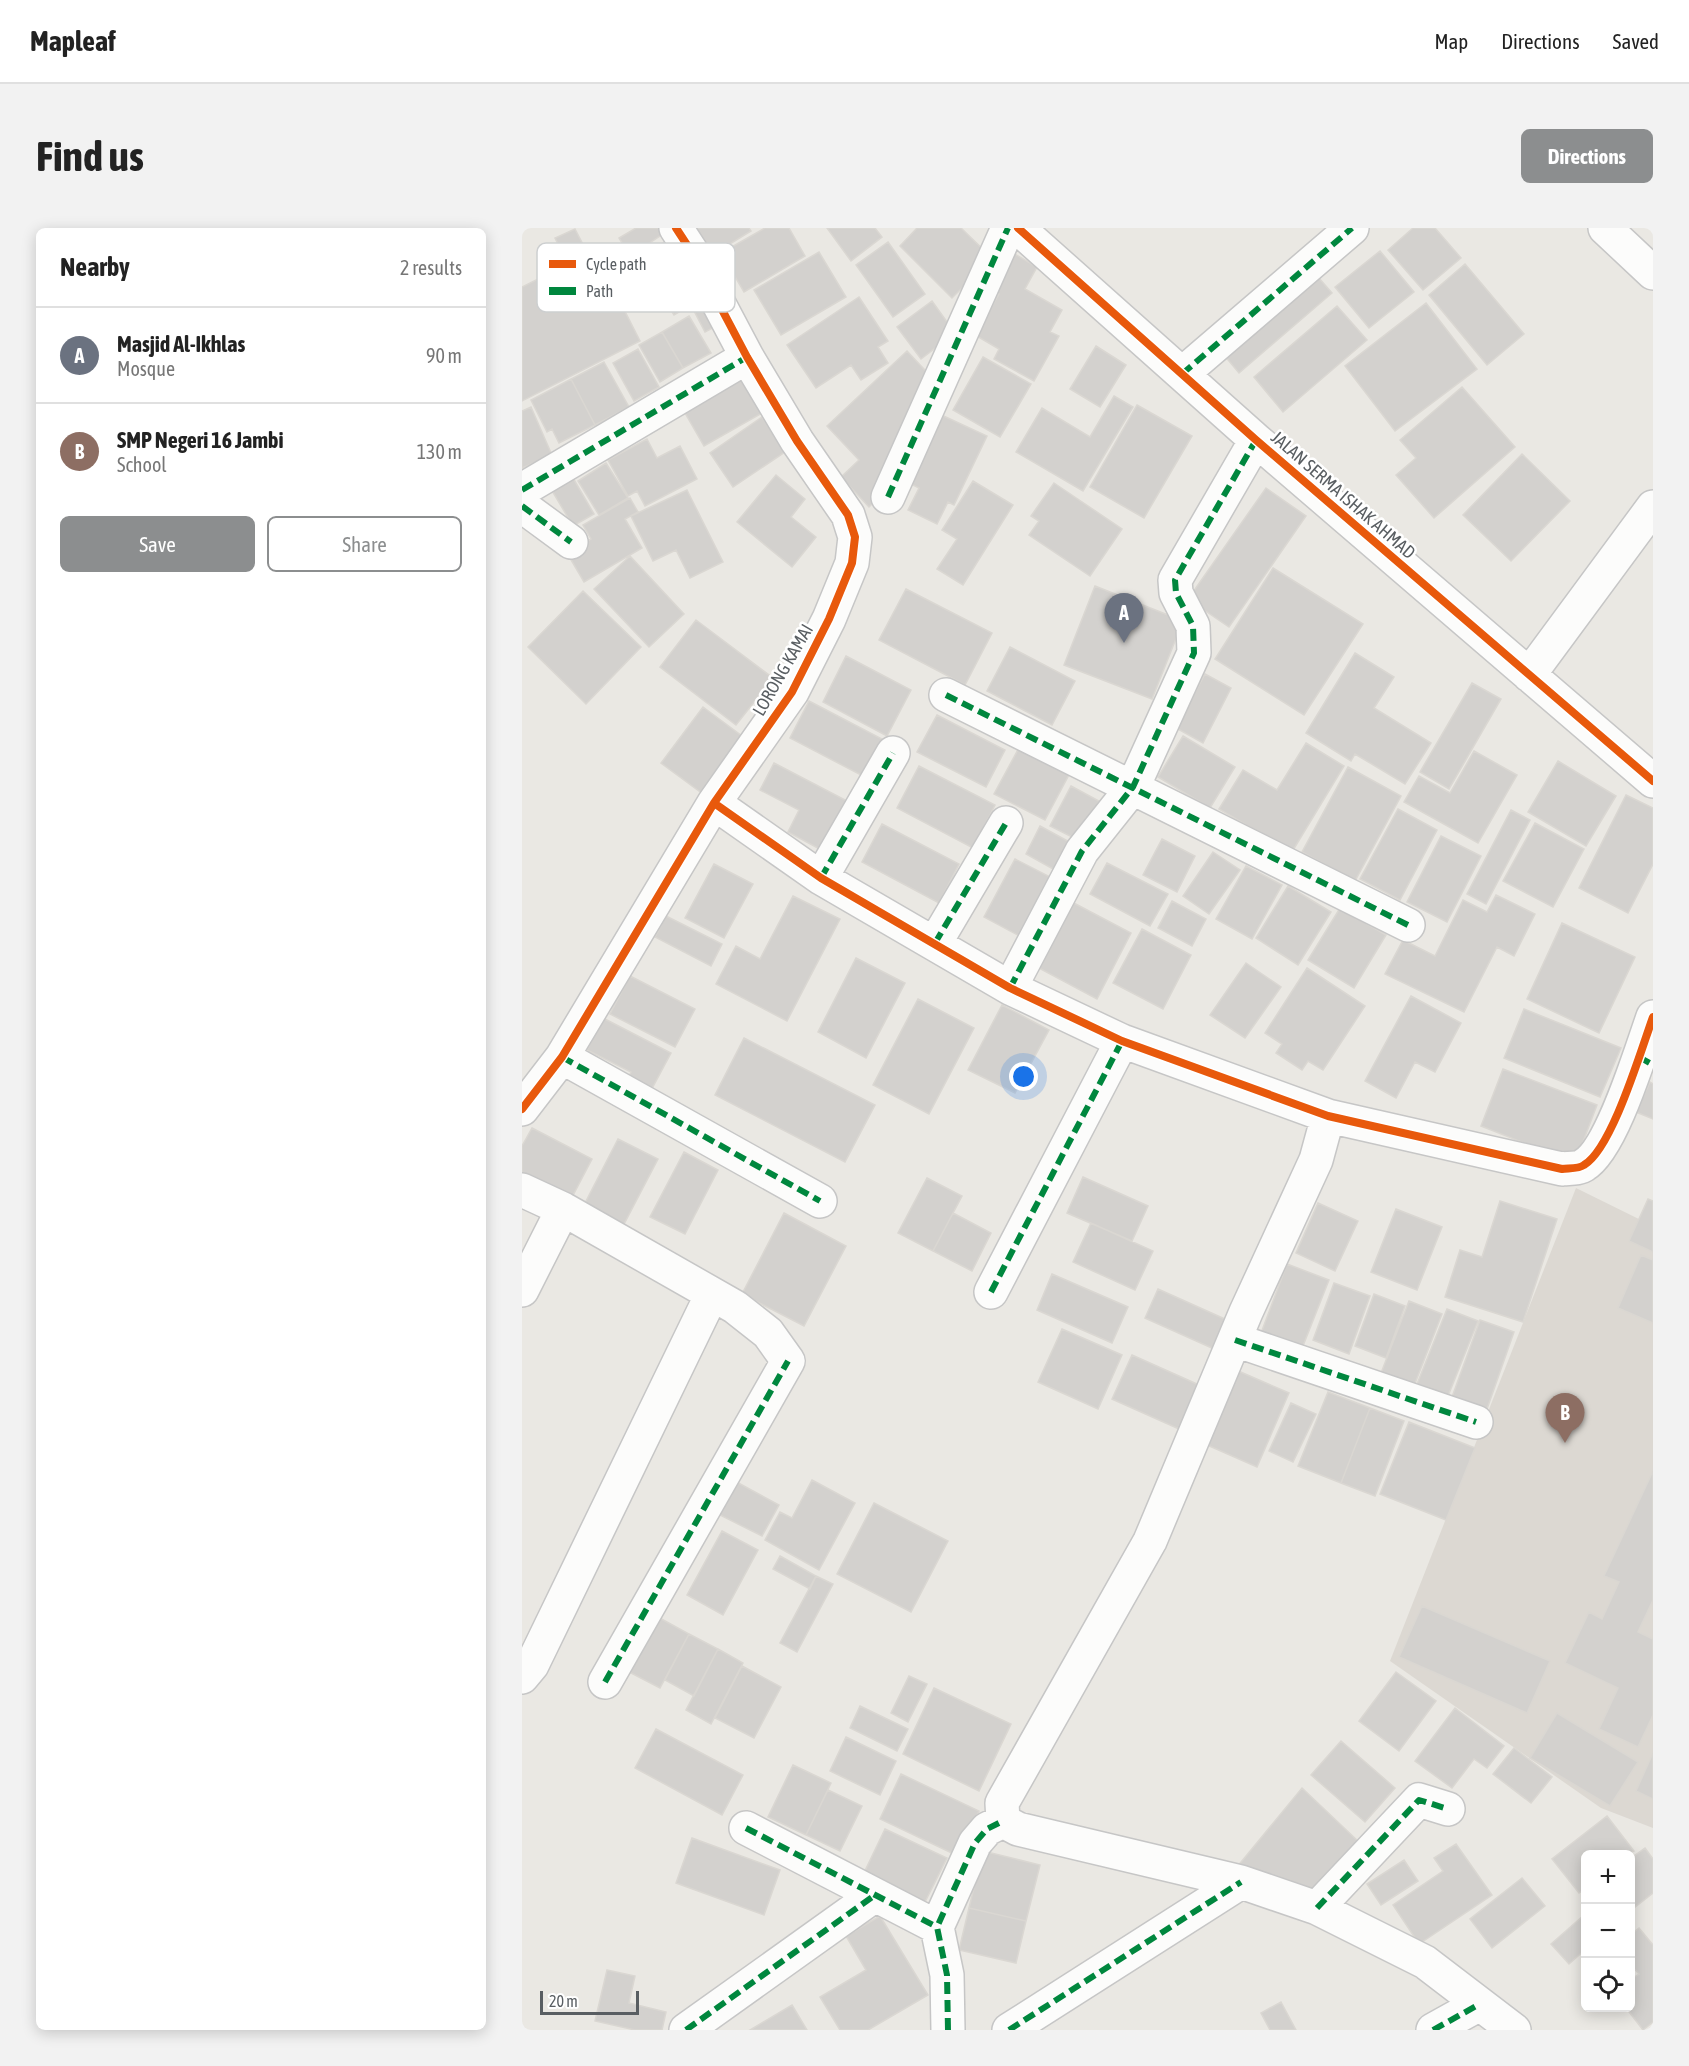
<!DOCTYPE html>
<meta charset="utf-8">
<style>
body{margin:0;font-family:"Asap Condensed",sans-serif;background:#f2f2f2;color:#222}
.controls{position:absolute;right:18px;bottom:18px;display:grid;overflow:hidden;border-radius:9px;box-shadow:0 3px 15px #0003}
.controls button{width:54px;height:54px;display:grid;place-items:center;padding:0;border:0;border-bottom:2px solid #e0e0e0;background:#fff;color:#222;font:30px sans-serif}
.scale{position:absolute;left:18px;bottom:15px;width:99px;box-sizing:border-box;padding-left:6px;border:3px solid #595e62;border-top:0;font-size:16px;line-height:21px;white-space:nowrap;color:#595e62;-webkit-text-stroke:4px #fff;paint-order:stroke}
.you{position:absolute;left:502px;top:849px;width:21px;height:21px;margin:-15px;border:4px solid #fff;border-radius:50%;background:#1a73e8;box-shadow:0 0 0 9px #1a73e833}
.badge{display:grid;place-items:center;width:39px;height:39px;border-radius:50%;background:#8c8e8f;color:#fff;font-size:20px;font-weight:700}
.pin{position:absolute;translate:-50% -50px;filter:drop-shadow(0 2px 3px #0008)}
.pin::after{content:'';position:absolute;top:32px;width:21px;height:18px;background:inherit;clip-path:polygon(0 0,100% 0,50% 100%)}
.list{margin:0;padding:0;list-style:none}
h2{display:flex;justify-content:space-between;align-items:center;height:78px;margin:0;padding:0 24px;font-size:26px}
h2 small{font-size:20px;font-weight:400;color:#767676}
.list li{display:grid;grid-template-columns:39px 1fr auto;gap:18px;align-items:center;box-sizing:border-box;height:96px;padding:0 24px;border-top:2px solid #e0e0e0}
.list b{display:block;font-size:22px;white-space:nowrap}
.list p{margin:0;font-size:20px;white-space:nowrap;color:#767676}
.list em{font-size:20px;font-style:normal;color:#767676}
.actions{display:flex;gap:12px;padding:18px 24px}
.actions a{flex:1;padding:14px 0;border:2px solid #8c8e8f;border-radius:9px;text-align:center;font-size:21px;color:#8c8e8f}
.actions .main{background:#8c8e8f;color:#fff}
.icon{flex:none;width:33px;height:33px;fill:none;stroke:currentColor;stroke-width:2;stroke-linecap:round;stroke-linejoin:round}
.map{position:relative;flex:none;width:1131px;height:1802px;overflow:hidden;border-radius:9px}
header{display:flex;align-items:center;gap:36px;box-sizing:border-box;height:84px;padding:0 30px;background:#fff;border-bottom:2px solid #e0e0e0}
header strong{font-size:28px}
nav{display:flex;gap:33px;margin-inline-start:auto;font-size:21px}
.intro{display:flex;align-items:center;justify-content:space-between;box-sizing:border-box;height:144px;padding:0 36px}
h1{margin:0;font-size:42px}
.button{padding:15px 27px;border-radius:9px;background:#8c8e8f;color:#fff;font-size:21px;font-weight:700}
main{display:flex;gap:36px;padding:0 36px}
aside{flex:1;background:#fff;border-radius:9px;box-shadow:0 3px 15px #0003}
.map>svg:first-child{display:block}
</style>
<header>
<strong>Mapleaf</strong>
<nav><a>Map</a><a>Directions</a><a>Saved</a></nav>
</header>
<div class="intro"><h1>Find us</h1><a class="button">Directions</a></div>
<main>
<aside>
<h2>Nearby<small>2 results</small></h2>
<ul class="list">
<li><span class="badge" style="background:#6b7280">A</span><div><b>Masjid Al-Ikhlas</b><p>Mosque</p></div><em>90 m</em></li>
<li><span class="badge" style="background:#8d6e63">B</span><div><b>SMP Negeri 16 Jambi</b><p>School</p></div><em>130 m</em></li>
</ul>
<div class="actions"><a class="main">Save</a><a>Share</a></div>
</aside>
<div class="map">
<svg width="1131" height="1802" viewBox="0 0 1131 1802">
<rect width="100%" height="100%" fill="#eae8e3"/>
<path fill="#dcd8d2" d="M1054 960 1131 998V1600L1079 1580 868 1433Z"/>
<path fill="#d3d1ce" stroke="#dad7d2" stroke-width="1.5" d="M114 0H146L147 2 108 28 97 10Z
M167 0H227L229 3 185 30Z
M243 0H267L283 28 222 64 199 25Z
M305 0H353L360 9 329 33Z
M395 0H439L470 30 430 70 378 18Z
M891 0H913L939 30 901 62 866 22Z
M53 1 79 51 85 48 118 113 0 173V59L46 36 33 10Z
M149 10 184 68 152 87 117 30Z
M366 14 403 66 371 89 334 37Z
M858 23 892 64 847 100 813 59Z
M297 24 324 69 259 107 232 62Z
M491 25 515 39 503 61 540 82 528 104 537 108 512 153 472 131 477 121 453 107 477 66 469 62Z
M943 36 1002 106 965 137 907 67Z
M789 41 810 65 717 145 697 121Z
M190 68 204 93 183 104 170 79Z
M337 69 366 113 356 119 366 135 339 152 329 137 294 160 265 117Z
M410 73 433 105 399 131 375 99Z
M904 75 955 141 873 203 823 138Z
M815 78 845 112 761 184 732 149Z
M167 88 189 125 161 140 140 104Z
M140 104 161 140 138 154 117 117Z
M574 118 604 137 578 179 548 161Z
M116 121 137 159 112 173 91 135Z
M385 123 415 155 367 260 347 279 319 249 337 232 305 198Z
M461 129 509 156 478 209 431 182Z
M82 134 107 179 73 197 49 151Z
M220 145 242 184 182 218 159 178Z
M49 151 73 197 37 215 30 201 25 204 9 172Z
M940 159 993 219 912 290 874 247 894 230 878 212Z
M592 168 611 179 561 263 494 224 520 180 568 209Z
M615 177 670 208 622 290 568 259Z
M9 179 30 227 0 240V183Z
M413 184 465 208 432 277 426 274 415 296 386 282 397 260 381 252Z
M240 189 263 224 211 259 188 225Z
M125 211 135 230 158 218 175 251 123 278 115 263 106 268 86 232Z
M1000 226 1048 273 989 333 941 287Z
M84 235 106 270 77 287 56 253Z
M47 243 72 286 51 298 26 256Z
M254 247 283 271 269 289 294 309 270 339 215 294Z
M451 253 491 277 441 357 415 341 435 311 420 302Z
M532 255 600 301 568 348 507 307 517 293 509 288Z
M744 260 784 288 707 399 666 371Z
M165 262 201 334 168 350 154 322 131 333 109 288Z
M108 270 116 284 103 291 120 320 62 354 45 325 69 311 61 297Z
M108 328 162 386 127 419 72 361Z
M751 340 841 396 782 487 693 431Z
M573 358 661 393 630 471 542 437Z
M384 361 470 405 443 457 357 412Z
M61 363 119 419 64 476 6 419Z
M174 392 251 450 214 497 138 439Z
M488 419 553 453 530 497 465 463Z
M833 425 872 449 852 480 909 515 883 556 833 526 829 533 784 505Z
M324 428 389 462 365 508 301 474Z
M683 446 709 460 681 515 654 500Z
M950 455 979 471 927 561 898 544Z
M287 473 360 511 341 548 268 510Z
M181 479 224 511 181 566 139 535Z
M415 487 483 522 464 559 395 524Z
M661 508 713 539 688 580 636 549Z
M784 515 822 538 770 624 697 581 721 542 755 562Z
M499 516 549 543 523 592 472 566Z
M952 523 995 547 956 615 882 574 897 548 928 565Z
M1036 533 1094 568 1064 618 1006 584Z
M252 535 329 575 303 624 266 604 277 582 238 562Z
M397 538 473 577 451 620 375 580Z
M826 539 879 568 833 653 780 624Z
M549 558 577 573 556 612 528 598Z
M1104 567 1131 580V636L1106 685 1057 660Z
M876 581 915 602 878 672 838 651Z
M989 582 1008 592 964 676 945 666Z
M1013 595 1062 621 1031 679 981 653Z
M360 596 437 636 417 675 340 634Z
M518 598 555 618 540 646 504 626Z
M919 608 959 628 925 694 885 674Z
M640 611 673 628 655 664 621 647Z
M691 624 718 642 687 686 661 668Z
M493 631 534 652 503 711 462 689Z
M585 635 646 666 628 698 568 666Z
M192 636 231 656 202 710 163 690Z
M724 638 760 657 730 711 694 691Z
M766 658 809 684 776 737 734 710Z
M974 667 1013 686 992 728 975 719 942 784 863 746 881 712 913 728 941 672 965 684Z
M271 668 318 691 265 793 194 756 214 718 238 731Z
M548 673 609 705 575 771 513 738Z
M650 673 684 691 670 718 636 700Z
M818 680 864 707 832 760 786 732Z
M144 688 200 716 189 738 133 709Z
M1040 695 1113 729 1077 805 1005 771Z
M620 701 669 727 641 781 591 755Z
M334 730 383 755 344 830 296 804Z
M724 735 759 759 723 810 688 787Z
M785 740 843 778 801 842 786 833 780 842 754 825 760 816 743 805Z
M108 748 173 781 153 819 88 786Z
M889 768 939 795 913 844 893 834 874 870 843 853Z
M396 771 452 800 407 886 351 857Z
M480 777 527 802 493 865 446 842Z
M1002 781 1099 820 1078 869 982 830Z
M81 790 149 825 126 868 103 857 109 844 65 822Z
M222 810 353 877 323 934 193 867Z
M981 841 1075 877 1053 935 959 898Z
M1128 854 1131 856V891L1114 884Z
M10 900 70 931 47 975 0 951V918Z
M96 911 136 931 100 1000 61 979Z
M162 924 196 942 163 1006 128 989Z
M561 949 626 978 610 1013 545 985Z
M405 950 440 968 411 1023 376 1005Z
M1126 971 1131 973V1024L1107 1013Z
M978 973 1035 991 1001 1094 923 1069 938 1022 960 1029Z
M796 975 836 993 813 1043 774 1025Z
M874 981 920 999 895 1062 849 1044Z
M262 985 324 1018 282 1098 220 1066Z
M431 985 469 1005 450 1043 411 1023Z
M569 995 631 1023 613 1062 551 1034Z
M1119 1027 1131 1032V1095L1096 1080Z
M765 1036 807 1052 777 1128 736 1113Z
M530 1046 606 1079 590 1115 515 1082Z
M812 1055 848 1068 827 1126 791 1112Z
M636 1061 705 1092 692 1121 623 1090Z
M852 1066 883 1078 864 1130 833 1118Z
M887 1073 920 1086 892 1158 859 1145Z
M925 1081 956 1093 924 1173 893 1161Z
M958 1092 992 1104 965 1181 930 1169Z
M540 1101 600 1127 576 1181 516 1154Z
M610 1127 677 1157 657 1201 590 1171Z
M714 1142 767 1165 735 1239 683 1216Z
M806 1164 848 1180 819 1255 776 1238Z
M769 1175 794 1186 771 1234 747 1223Z
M848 1180 882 1193 853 1268 819 1255Z
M887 1194 953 1220 924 1292 858 1266Z
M1131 1243V1372L1116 1404 1131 1411V1487L1116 1519 1077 1501 1096 1460 1043 1435 1067 1384 1080 1391 1097 1354 1082 1348Z
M209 1251 257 1277 240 1308 192 1284Z
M290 1252 333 1275 297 1342 243 1312 258 1284 270 1290Z
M352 1275 426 1313 389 1384 315 1346Z
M200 1303 236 1322 201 1387 165 1367Z
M258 1328 294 1348 288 1361 251 1341Z
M294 1348 311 1356 275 1424 258 1415Z
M900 1378 1028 1433 1005 1485 877 1429Z
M134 1388 167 1406 138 1460 105 1443Z
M167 1406 196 1421 172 1468 143 1452Z
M196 1421 221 1435 189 1496 164 1482Z
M220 1438 259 1459 232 1510 193 1490Z
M874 1444 914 1473 877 1523 837 1493Z
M387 1448 405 1456 386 1494 369 1485Z
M412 1460 489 1496 457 1563 381 1526Z
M338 1478 386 1501 375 1523 328 1500Z
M933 1480 982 1518 965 1540 952 1531 930 1560 893 1533Z
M1035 1485 1116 1534 1088 1578 1008 1530Z
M134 1501 221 1547 200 1587 113 1540Z
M324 1509 374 1533 358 1567 308 1543Z
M819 1513 873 1560 843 1594 789 1547Z
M992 1520 1030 1549 1009 1575 971 1546Z
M1131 1525V1571L1114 1563Z
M271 1537 309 1555 284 1607 246 1589Z
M379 1546 457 1583 436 1628 358 1591Z
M780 1560 838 1615 790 1671 715 1639Z
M306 1562 340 1578 318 1623 284 1607Z
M1085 1588 1112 1623 1107 1626H1064V1660L1057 1665 1030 1631Z
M363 1601 425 1630 402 1676 341 1647Z
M170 1610 258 1642 242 1687 154 1655Z
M934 1616 970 1667 897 1716 871 1677 921 1643 912 1630Z
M1123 1620 1131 1631V1665L1108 1683V1631Z
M461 1623 518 1637 504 1693 447 1680Z
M882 1632 896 1653 859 1677 845 1656Z
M1000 1650 1023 1678 970 1720 948 1691Z
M447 1680 504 1693 494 1735 437 1722Z
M1062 1687 1064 1721 1047 1736 1029 1716Z
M358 1688 406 1767 346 1802H318L298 1769 344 1742 324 1708Z
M1117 1700 1131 1717V1794L1121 1802 1104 1780H1108V1752L1117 1746 1108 1736V1707Z
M85 1742 113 1748 107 1775 144 1784 140 1802H113L73 1793Z
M759 1774 774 1802H748L739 1785Z
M270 1777 285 1802H228Z"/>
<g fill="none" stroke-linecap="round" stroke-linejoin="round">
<defs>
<path id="minor" d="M496 0 734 212 1131 553
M1083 0 1131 45
M660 146 830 0
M0 262 225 129
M366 269 486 0
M0 278 49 314
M1007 447 1131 279
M424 467 886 697
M192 575 299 650 488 760 600 813 806 888 1040 941C1046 940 1057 941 1062 937 1090 921 1119 822 1131 789
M299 650 371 525
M413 715 484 595
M488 760 560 623 611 559 672 425 671 398 654 365 653 352 734 212
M40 829 298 973
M0 881 40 829 192 575 270 464 307 391 330 335 333 309 326 287 275 213 225 129 169 23 154 0
M0 962 41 981 213 1079 246 1105 266 1133 83 1454
M0 1062 41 981
M469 1064 600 813
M713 1112 954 1194
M0 1449 10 1437 190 1066
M481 1593 480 1575 628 1313 724 1084 794 932 806 888
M481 1593 496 1601 719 1654 795 1680 903 1734 992 1802
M224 1600 415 1699
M795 1680 897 1572 926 1581
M164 1802 353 1667
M426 1802 425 1747 415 1699 453 1615 465 1601 481 1593
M487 1802 719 1654
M911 1802 956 1777"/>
</defs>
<use href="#minor" stroke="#c6c6c6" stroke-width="36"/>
<use href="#minor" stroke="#fcfcfb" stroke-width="33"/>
<path stroke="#00873e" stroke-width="6" stroke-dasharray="12 6" stroke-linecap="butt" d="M660 146 830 0
M0 262 225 129
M366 269 486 0
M0 278 49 314
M424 467 886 697
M299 650 371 525
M413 715 484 595
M488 760 560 623 611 559 672 425 671 398 654 365 653 352 734 212
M40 829 298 973
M1117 829 1131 837
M469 1064 600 813
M713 1112 954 1194
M83 1454 266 1133
M224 1600 415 1699
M795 1680 897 1572 926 1581
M164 1802 353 1667
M426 1802 425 1747 415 1699 453 1615 465 1601 481 1593
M487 1802 719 1654
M911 1802 956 1777"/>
<defs>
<path id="cycleway" d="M496 0 734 212 1131 553
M192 575 299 650 488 760 600 813 806 888 1040 941C1046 940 1057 941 1062 937 1090 921 1119 822 1131 789
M0 881 40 829 192 575 270 464 307 391 330 335 333 309 326 287 275 213 225 129 169 23 154 0"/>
</defs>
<use href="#cycleway" stroke="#fff" stroke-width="11"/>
<use href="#cycleway" stroke="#e8590c" stroke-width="8"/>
</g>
<g text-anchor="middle" stroke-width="5" stroke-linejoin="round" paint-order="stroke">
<g font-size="18" fill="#595e62" stroke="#fff">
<text transform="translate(821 267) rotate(41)" y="6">JALAN SERMA ISHAK AHMAD</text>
<text transform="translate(261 442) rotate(-60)" y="6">LORONG KAMAI</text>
</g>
</g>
<rect x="15" y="15" width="198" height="69" rx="9" fill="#fff" stroke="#cdcfd0" stroke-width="1.5"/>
<rect x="27" y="32" width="27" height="8" fill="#e8590c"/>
<rect x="27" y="59" width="27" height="8" fill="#00873e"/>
<g font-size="16" fill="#595e62">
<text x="64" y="42">Cycle path</text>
<text x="64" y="69">Path</text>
</g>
</svg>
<div class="controls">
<button>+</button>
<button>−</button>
<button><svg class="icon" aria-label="locate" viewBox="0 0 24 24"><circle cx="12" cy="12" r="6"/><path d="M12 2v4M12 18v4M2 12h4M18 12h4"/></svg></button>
</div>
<div class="scale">20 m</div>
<div class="you"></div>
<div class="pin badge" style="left:602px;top:415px;background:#6b7280">A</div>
<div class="pin badge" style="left:1043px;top:1215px;background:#8d6e63">B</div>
</div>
</main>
